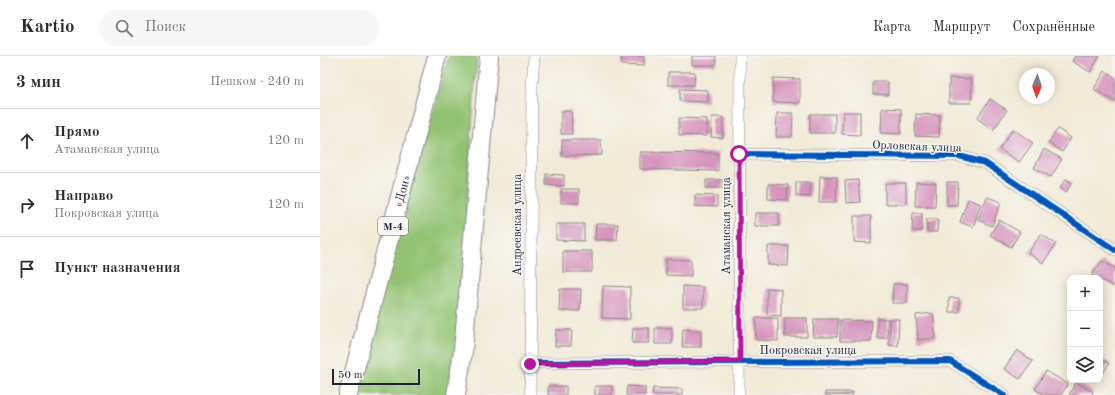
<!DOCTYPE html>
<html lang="ru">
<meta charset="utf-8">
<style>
body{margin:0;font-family:"Old Standard TT",serif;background:#f7f7f7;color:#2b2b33}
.controls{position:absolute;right:12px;bottom:12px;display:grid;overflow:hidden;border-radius:8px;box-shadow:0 2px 10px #0003}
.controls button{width:36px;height:36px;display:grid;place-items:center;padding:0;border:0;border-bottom:1px solid #e1e1e2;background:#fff;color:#2b2b33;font:20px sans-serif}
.compass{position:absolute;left:699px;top:12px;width:36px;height:36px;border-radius:50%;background:#fff;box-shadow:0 2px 10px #0003;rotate:182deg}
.scale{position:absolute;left:12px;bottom:10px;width:88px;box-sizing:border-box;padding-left:4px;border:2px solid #22223b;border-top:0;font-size:11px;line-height:14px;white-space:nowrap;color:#22223b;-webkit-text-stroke:3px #f6f6f2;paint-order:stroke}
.stop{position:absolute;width:12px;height:12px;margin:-9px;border:3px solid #b5179e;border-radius:50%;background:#fff}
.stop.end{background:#b5179e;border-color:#fff;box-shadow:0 1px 4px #0008}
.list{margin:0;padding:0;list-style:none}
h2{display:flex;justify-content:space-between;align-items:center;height:52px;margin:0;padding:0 16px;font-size:17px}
h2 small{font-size:13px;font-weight:400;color:#7c7c81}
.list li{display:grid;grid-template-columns:26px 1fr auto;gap:12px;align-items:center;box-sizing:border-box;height:64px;padding:0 16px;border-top:1px solid #e1e1e2}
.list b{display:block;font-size:15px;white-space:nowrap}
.list p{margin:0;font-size:13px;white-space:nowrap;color:#7c7c81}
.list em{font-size:13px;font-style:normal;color:#7c7c81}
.icon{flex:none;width:22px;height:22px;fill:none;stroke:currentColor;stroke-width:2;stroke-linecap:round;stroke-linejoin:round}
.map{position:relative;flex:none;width:795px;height:339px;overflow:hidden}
header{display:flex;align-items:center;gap:24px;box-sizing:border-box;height:56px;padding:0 20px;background:#fff;border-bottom:1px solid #e1e1e2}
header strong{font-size:19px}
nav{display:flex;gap:22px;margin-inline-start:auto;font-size:14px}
.search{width:280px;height:36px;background:#f7f7f7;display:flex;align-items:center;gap:10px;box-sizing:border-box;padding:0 14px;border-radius:22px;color:#7c7c81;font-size:15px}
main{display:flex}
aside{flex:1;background:#fff}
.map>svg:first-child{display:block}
</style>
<header>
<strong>Kartio</strong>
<div class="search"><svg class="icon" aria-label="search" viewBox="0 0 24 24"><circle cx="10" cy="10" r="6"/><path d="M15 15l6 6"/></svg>Поиск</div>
<nav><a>Карта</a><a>Маршрут</a><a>Сохранённые</a></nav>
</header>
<main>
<aside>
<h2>3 мин<small>Пешком · 240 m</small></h2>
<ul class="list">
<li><svg class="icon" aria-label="ahead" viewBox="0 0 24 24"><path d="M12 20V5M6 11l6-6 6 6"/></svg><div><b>Прямо</b><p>Атаманская улица</p></div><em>120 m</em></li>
<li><svg class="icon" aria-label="right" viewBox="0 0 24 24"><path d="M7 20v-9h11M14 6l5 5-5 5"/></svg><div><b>Направо</b><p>Покровская улица</p></div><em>120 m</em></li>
<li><svg class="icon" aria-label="arrive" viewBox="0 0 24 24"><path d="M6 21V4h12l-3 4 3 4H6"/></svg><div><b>Пункт назначения</b></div></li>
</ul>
</aside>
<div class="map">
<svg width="795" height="339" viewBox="0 0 795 339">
<rect width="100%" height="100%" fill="#f6f6f2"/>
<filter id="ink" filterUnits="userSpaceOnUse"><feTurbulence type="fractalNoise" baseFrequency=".025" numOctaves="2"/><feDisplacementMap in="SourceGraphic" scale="8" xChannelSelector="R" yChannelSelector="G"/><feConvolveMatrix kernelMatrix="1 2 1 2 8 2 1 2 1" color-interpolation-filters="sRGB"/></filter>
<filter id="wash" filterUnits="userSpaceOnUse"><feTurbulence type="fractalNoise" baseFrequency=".012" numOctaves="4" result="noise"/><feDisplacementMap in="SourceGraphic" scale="16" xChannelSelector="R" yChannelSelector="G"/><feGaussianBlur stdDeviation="0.9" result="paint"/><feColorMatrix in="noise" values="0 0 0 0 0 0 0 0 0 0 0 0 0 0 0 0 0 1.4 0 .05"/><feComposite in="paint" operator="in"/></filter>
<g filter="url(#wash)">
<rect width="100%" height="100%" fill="#f1ead6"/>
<path fill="#93c372" stroke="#5a7256" d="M129 0H157L138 266 127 339H32L51 265Z"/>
<g id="blocks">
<path fill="#d794bd" d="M302 0H324V10L301 9Z
M372 0H396V9H372Z
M755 0H780L770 16 752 5Z
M785 15 795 21V46L774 33Z
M348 16H375L374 29H348Z
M453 22 480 23V47L453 46Z
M629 22 652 23 651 47H629Z
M553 26H568V39L553 38Z
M360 33 388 34V46L360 45Z
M670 43 687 54 673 74 657 62Z
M562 52 581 53V78L561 77Z
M241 55H251L252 78H241Z
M523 56H540V79L522 78Z
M457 57H473L472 81H456Z
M490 58H515V77H490Z
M596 58 620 59 619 81 595 80Z
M392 61H403V82L391 81Z
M359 62 387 63V80L359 79Z
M693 73 713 87 699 106 679 93Z
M738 73 751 82 742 96 728 87Z
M242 84H281L282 99 242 100Z
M724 93 742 103 731 121 714 112Z
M320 96 398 97V115L320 113Z
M226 118 244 119V130L226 129Z
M500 120 517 121 516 146H499Z
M746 123 752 127 746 136 740 132Z
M386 124H403V132H386Z
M538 124 540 146 526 147 525 125Z
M476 126H490V141L476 140Z
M596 126 616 127 615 150H595Z
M627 126H638L637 149H627Z
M565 127H586V148H565Z
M448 128 468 129 467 144 448 143Z
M241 133H259V147H241Z
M375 139 397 140V151L375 150Z
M667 141 681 146 672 170 658 164Z
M648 143 661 148 653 171 640 166Z
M435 157H459V170H435Z
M593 157H602V175H592Z
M534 160H551V187L534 186Z
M607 163H618L617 176H607Z
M679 164 700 176 691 191 670 179Z
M236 168H264V185L236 184Z
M276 168H298L297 184H275Z
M721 178 736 188 723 207 708 197Z
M448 190H469L468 210 448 209Z
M243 195H272V216H243Z
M346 203 371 204V220L346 219Z
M782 205 795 212V231L772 219Z
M573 228H587V247H572Z
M283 230 310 231V263L282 262Z
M363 230 383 231V252H363Z
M447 232 461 233V260L447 259Z
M240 233H261L260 255H239Z
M629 242H639V256H629Z
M613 257 616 282 598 284 596 259Z
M436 262H458V285L436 284Z
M465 262H487V281H465Z
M494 263H518L517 281H493Z
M557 263H568L567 282H557Z
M570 263H579L578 290 569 289Z
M520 264 552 265 551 285H520Z
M313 272H329V287H312Z
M335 272H352V288H335Z
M363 273 381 274V291H362Z
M236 274H252L251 290H235Z
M697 294 713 305 700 323 684 313Z
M780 302 789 307 780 323Z
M726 315 748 328 741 339H724L715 333Z
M756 326 773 336 772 339H749Z
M228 330H246V339H228Z
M275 330H292V339H275Z
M307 330 325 331V339H306Z
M333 332 362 333V339H332Z
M505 336H533V339H505Z"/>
</g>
</g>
<g filter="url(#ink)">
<use href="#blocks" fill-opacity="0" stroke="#8a8688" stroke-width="1"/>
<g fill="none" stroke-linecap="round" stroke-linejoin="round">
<defs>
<path id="minor" d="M419 98 639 100 665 107 795 194
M210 307 630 305 684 339
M210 339 212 30 214 0
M419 339 420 0"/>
<path id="trunk" d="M28 339 117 0
M136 339 143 295 169 0"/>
</defs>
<use href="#minor" stroke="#8a8688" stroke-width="12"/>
<use href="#trunk" stroke="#8a8688" stroke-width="20"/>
<use href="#minor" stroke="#fff" stroke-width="11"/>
<use href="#trunk" stroke="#fff" stroke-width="18"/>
<defs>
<path id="cycleway" d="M419 98 639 100 665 107 795 194
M210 307 630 305 684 339"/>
</defs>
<use href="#cycleway" stroke="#f6f6f2" stroke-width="8"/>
<use href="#cycleway" stroke="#0057b8" stroke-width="6"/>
</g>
</g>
<g fill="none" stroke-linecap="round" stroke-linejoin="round" filter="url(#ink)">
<path stroke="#b5179e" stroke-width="5" d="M210 308 420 305 419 98"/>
</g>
<g text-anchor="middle" stroke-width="3" stroke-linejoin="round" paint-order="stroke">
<rect fill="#f6f6f2" stroke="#626272" stroke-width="1" x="58" y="161" width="30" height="18" rx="3"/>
<g font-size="11" font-weight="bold" fill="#22223b">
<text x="73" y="174">М-4</text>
</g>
<g font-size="12" fill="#22223b" stroke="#f6f6f2">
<text transform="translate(597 90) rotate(2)" y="4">Орловская улица</text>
<text transform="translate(82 135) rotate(-75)" y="4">«Дон»</text>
<text transform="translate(197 169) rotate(-90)" y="4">Андреевская улица</text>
<text transform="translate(406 170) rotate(-90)" y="4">Атаманская улица</text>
<text x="488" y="298">Покровская улица</text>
</g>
</g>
</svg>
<div class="controls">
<button>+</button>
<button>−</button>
<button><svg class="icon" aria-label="layers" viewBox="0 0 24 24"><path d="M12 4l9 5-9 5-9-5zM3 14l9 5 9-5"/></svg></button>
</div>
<svg class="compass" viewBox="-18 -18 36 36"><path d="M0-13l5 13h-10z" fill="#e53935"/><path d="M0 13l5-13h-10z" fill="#7c7c81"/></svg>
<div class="scale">50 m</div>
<div class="stop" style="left:419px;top:98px"></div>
<div class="stop end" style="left:210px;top:308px"></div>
</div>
</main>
